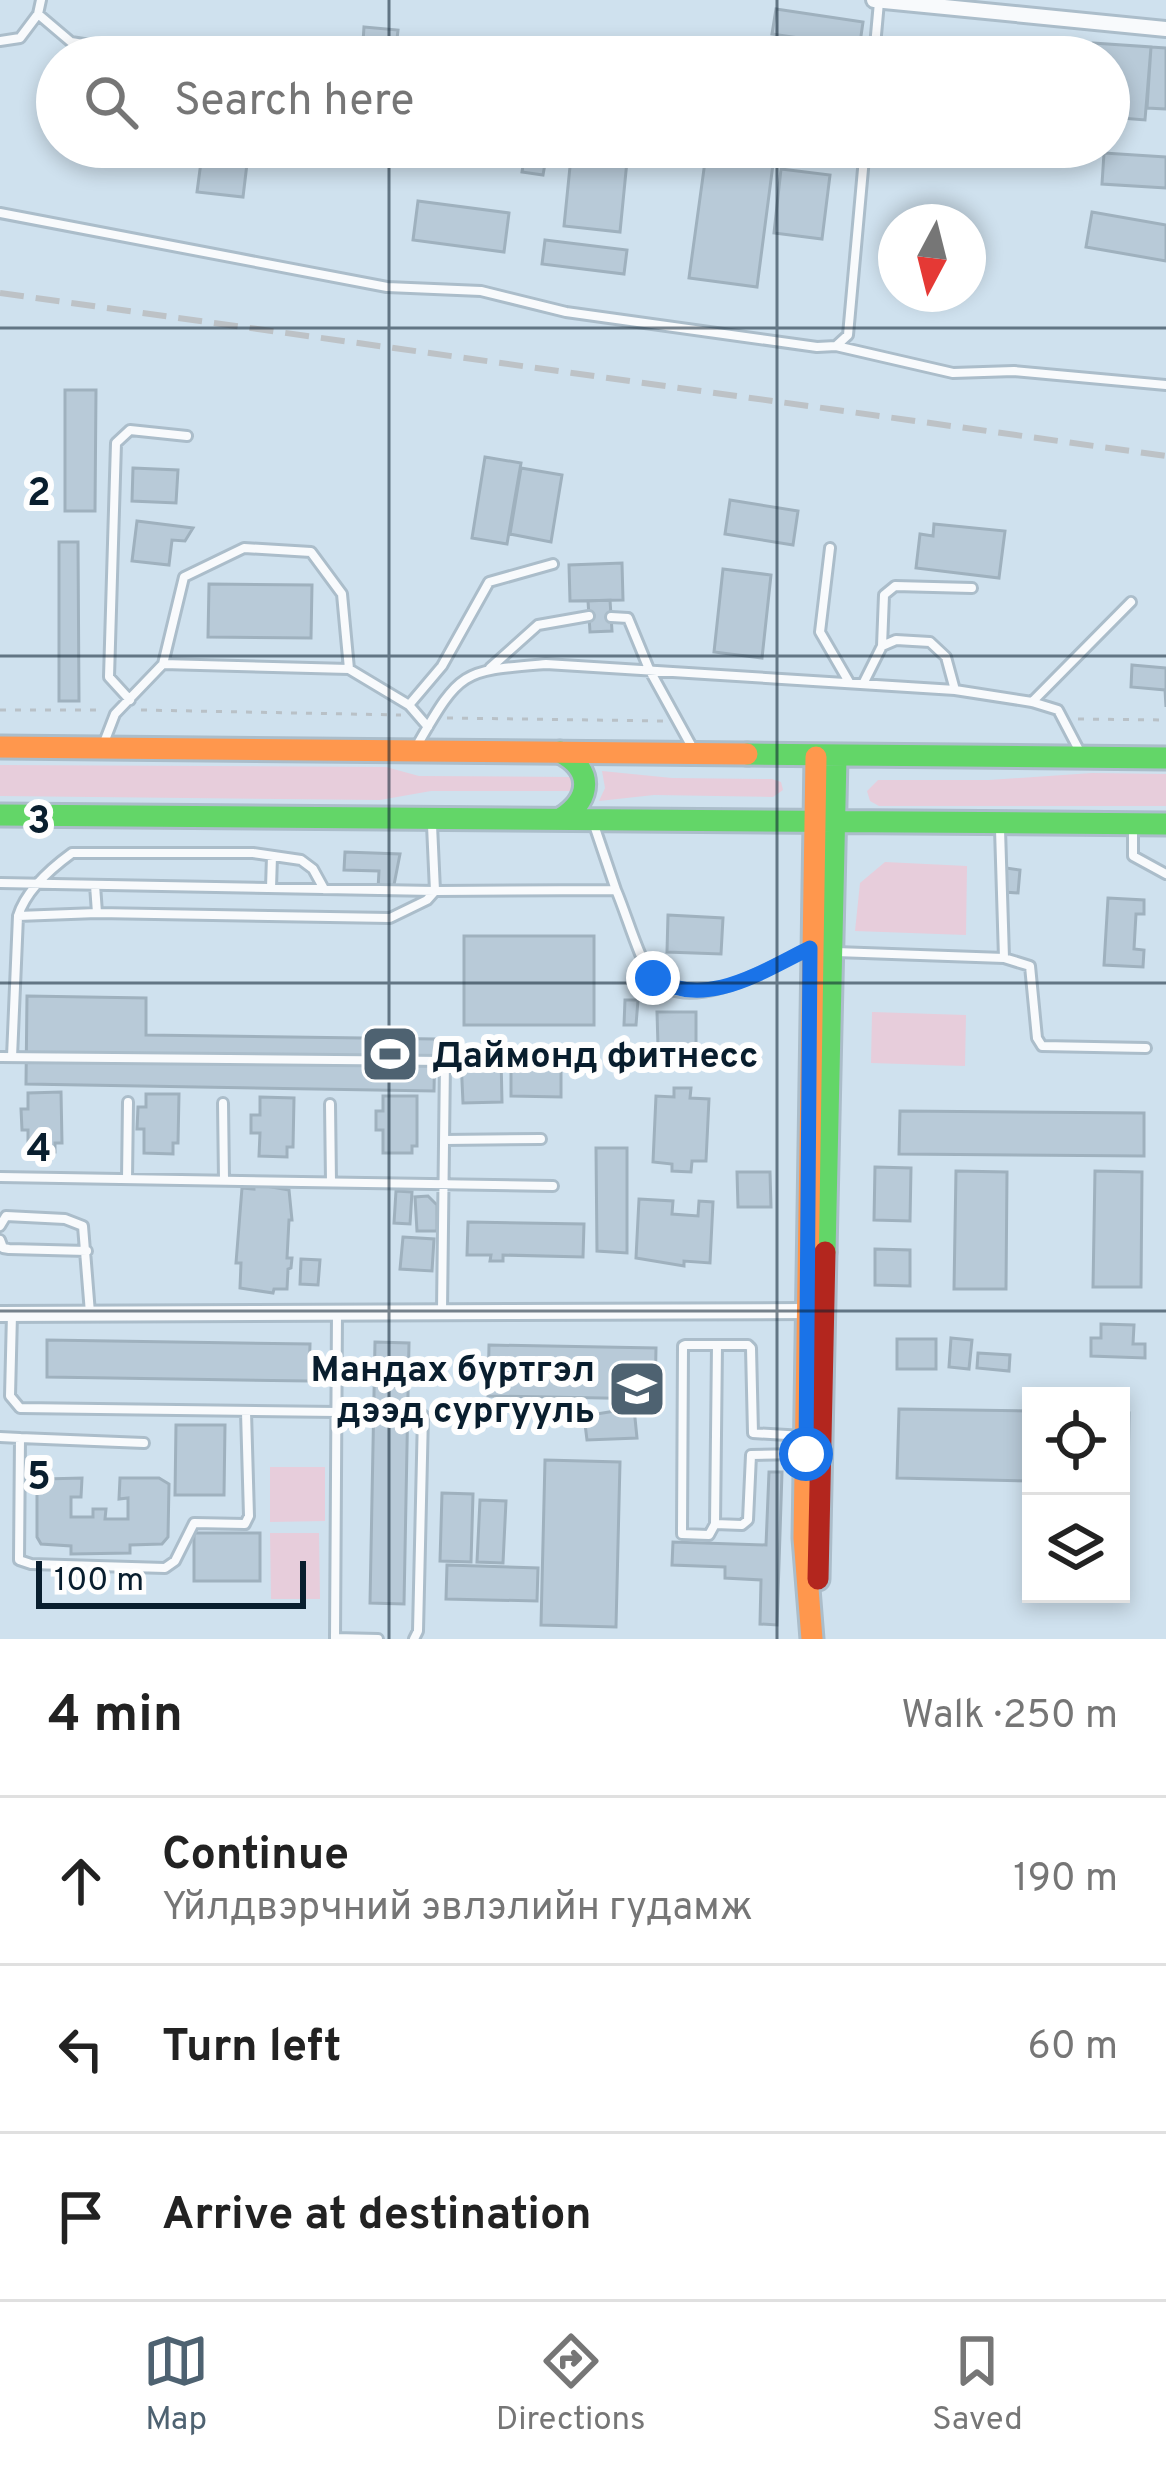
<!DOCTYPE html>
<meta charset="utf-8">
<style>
body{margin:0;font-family:Overpass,sans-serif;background:#f2f2f2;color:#222}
.controls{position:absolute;right:36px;bottom:36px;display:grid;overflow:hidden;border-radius:0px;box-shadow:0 6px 18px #0003}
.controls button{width:108px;height:108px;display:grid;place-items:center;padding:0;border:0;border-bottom:3px solid #e0e0e0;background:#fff;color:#222;font:60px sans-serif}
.compass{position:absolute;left:878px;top:204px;width:108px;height:108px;border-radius:50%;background:#fff;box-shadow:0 6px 18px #0003;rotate:187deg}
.scale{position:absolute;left:36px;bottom:30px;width:270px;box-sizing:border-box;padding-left:12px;border:6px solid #091e2e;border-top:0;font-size:33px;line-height:42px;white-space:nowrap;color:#091e2e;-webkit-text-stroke:9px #fefefe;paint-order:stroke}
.stop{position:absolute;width:36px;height:36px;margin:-27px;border:9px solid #1a73e8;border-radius:50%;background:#fff}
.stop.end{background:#1a73e8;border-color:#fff;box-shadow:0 3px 12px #0008}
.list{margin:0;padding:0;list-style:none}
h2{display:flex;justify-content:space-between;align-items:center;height:156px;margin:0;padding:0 48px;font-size:51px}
h2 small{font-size:39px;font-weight:400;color:#767676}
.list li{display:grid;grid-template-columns:78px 1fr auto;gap:36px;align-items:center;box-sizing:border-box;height:168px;padding:0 48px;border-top:3px solid #e0e0e0}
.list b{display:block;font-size:45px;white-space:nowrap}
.list p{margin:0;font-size:39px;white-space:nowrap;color:#767676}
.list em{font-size:39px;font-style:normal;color:#767676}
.icon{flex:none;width:66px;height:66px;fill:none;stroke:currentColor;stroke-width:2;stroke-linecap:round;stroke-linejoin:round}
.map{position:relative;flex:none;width:1166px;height:1639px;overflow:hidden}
.search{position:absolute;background:#fff;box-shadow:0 6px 18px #0003;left:36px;right:36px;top:36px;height:132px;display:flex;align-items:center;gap:30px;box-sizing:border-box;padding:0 42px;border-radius:66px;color:#767676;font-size:45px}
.sheet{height:660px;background:#fff}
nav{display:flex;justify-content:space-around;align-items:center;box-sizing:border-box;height:168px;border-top:3px solid #e0e0e0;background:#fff;font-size:33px;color:#767676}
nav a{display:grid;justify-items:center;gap:6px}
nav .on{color:#4e6271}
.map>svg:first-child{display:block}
</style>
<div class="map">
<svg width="1166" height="1639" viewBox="0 0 1166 1639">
<rect width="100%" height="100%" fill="#cfe1ee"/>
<path fill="#e7cddb" d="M0 765 386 767 419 776 573 777V791H431L380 800 0 796Z
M602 771 672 778 772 779 781 782 783 790 773 797 654 795 599 801 605 788Z
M1092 773 1166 774V806H879L870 801 867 791 878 780H989Z
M885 862 967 866 966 935 855 931 860 883Z
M872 1012 966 1015 965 1066 871 1063Z
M270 1467H325V1521L270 1522Z
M270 1533H319L320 1599H271Z"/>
<path fill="#b8cad8" stroke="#9fb1be" stroke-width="3" d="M776 9 863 22 858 57H824L826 42 772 34Z
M364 27 398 30 395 57H362Z
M1093 43 1151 47 1145 120 1109 117V57H1091Z
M1151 47 1166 48V109L1147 108Z
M203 147H249L243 197 197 192Z
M526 147H548L543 175 522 172Z
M572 147 628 151 620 232 564 226Z
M707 147 775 149 757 287 689 278Z
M1104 153 1166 157V188L1102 184Z
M781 169 830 175 822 239 774 233Z
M418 201 509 213 504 252 413 240Z
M1092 212 1166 225V261L1086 247Z
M545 240 627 250 624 274 542 264Z
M65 390H96L95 511H65Z
M485 457 521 463 507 544 472 538Z
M133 468 178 470 176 503 132 501Z
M521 468 562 475 551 542 510 534Z
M730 500 798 511 793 545 725 534Z
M137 521 193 528 185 541 172 540 169 565 132 561Z
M934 524 1005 531 999 578 916 568 920 534 933 536Z
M59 542H78L79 701H59Z
M622 563 623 600 570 601 569 565Z
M723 569 771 575 762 658 714 652Z
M209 584 312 585 311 638 208 637Z
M610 600 612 631 590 632 588 601Z
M1132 665 1166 668V707L1165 690 1131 687Z
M345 852 400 854 393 890 378 889 379 871 344 870Z
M1006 868 1020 870 1018 893 1004 892Z
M1108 898 1144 900V914H1136L1134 949 1144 950 1143 967 1104 965Z
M668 915 723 918 721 954 667 952Z
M464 936H594V1025H464Z
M27 996 146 998V1035L435 1039 434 1091 26 1084Z
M625 1000H638L636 1025H624Z
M657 1012H696V1046H658Z
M501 1058 502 1102 463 1103 461 1059Z
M511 1065H561V1097L511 1096Z
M674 1088H691L690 1098 709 1099 706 1161H692L691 1172 672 1171V1164L653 1162 656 1096 674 1097Z
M61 1092 62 1143H55V1152H28V1130H22L21 1109H28V1093Z
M146 1094H179L178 1143H173V1154L144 1153V1129H137L138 1107H146Z
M383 1096H417V1146H412V1153H383V1130H376V1111H383Z
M260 1097 294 1098 293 1147H287V1157L259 1156 260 1133H251V1115H260Z
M900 1111 1144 1113V1156L899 1154Z
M596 1148H627V1253L597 1251Z
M875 1167 911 1168 910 1221 874 1220Z
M956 1171 1007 1172 1006 1289H954Z
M1095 1171 1142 1172 1141 1287H1093Z
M737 1172H770L771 1207H738Z
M254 1184 289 1190 292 1220H289L287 1258H292L291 1268 288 1269 287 1289H274L273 1293 240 1288 241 1263H236L242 1188 254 1189Z
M396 1191 412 1192 410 1224 394 1223Z
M428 1196 437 1205V1231H417L415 1197Z
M639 1199 673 1201 672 1214 698 1216 699 1201 713 1202 710 1263 684 1261V1266L636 1258Z
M468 1222 584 1224 583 1257 503 1255V1261H490L491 1255H467Z
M403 1237 434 1239 432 1271 400 1269Z
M875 1249 910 1250V1286L875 1285Z
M301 1259 320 1260 318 1285 300 1284Z
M1101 1324 1134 1325 1133 1344H1145V1358L1091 1356V1338H1101Z
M951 1338 972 1340 969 1369 949 1367Z
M897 1339H936V1369H897Z
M47 1340 310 1344 309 1381 47 1377Z
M375 1342 409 1343 404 1604 370 1603Z
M489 1345 656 1348 655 1399 488 1396Z
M978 1353 1010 1355 1009 1371 977 1368Z
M634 1408 637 1438 587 1440 584 1416Z
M899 1409 1031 1411V1481L897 1478Z
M1121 1413H1129L1128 1482H1121Z
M176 1425H225L224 1495H175Z
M545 1460 620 1462 616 1627 541 1625Z
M769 1472H782L777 1625 760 1624 761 1580 725 1578V1567L672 1565 673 1542 766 1545Z
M82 1478 81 1497H71V1517H93V1509H106L105 1519H128V1498L119 1499 120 1478H159L169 1484 168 1537 162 1544 130 1545V1553L71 1554V1546L41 1544 37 1537V1486L44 1479Z
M442 1493 473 1494 471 1562 440 1561Z
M480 1500 506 1501 503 1563 477 1562Z
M194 1533H260V1581H194Z
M447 1565 538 1568 537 1601 446 1599Z"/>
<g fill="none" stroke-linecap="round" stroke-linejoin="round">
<defs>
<path id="lane" d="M38 14 71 42 166 57
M0 41 20 38 38 14 41 0
M874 57 879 2
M0 213 387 287 481 291 566 312 817 347 836 346 848 335 865 147
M836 346 953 373 1014 371 1166 385
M830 548 820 632 849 682
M611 617 628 618 649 669 692 747
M882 646 884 595 895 586 972 588
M163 664 184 577 244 548 311 552 342 594 349 669
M490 668 538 625 589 616
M863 684 882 646 896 640 930 642 946 657 955 690
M130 700 109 677 116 443 130 430 187 436
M1032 702 1131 602
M409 705 442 666 489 582 553 564
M105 740 115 714 163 664 349 669 409 705 428 727
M419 742C461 669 463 671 546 664L955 690 1032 702 1058 710 1079 750
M594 825 616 890
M1000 829 1004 958 1030 966 1037 1038 1042 1046 1146 1048
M1133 829V856L1166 874
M0 883 435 891 616 890C625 910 640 962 652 977 687 1019 774 966 809 948
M95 885 97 913
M271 888 272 856
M18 916 97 913 390 918 427 900 435 891 432 825
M836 952 1004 958
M0 1057 445 1061 442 1310
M12 1057 18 916C26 890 50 869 72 853H253L301 860 313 869 324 889
M223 1103 224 1180
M330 1104 331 1182
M444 1140 541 1139
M0 1177 553 1186
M127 1179 128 1102
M0 1226 6 1216 65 1219 83 1226 90 1313
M0 1240 3 1248 9 1249 87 1251
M12 1314 10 1396 20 1408 337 1412
M717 1345 715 1524 709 1535 682 1534 683 1346 685 1345H748L751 1348 753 1433 804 1436
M0 1437 20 1438
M144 1443 20 1438 19 1560 31 1564 165 1568 175 1561 194 1523 245 1524 249 1516 246 1412
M715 1524 742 1525 748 1520 751 1455 800 1454
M335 1638 378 1639
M335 1639 337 1312
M414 1639 418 1631 423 1415"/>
<path id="street" d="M874 0 1166 29
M0 1314 808 1311"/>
<path id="fast" d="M560 752C593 769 592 798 562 818
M747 754 1166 758
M0 815 1166 824
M825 1252 836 757"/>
<path id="slow" d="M0 747 747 754
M812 1639 804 1538 816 757"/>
<path id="jam" d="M818 1579 825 1252"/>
</defs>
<use href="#lane" stroke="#abbdca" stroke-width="14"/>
<use href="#street" stroke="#abbdca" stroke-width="20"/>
<use href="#fast" stroke="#abbdca" stroke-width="27"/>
<use href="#slow" stroke="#abbdca" stroke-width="27"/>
<use href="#jam" stroke="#abbdca" stroke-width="27"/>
<path stroke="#b9c1c7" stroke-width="3" stroke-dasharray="6 9" stroke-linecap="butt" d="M0 710H101
M141 710 401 715
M447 718 665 721
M1078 719 1166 720"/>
<use href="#lane" stroke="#f8fafc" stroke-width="8"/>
<use href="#street" stroke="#f8fafc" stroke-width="14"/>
<use href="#fast" stroke="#63d668" stroke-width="21"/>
<use href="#slow" stroke="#ff974d" stroke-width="21"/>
<use href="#jam" stroke="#b3261e" stroke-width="21"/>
<path stroke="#bdc2c6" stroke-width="6" stroke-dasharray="24 12" stroke-linecap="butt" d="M0 293 1166 456"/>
</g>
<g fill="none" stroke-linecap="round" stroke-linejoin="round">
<path stroke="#1a73e8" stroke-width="15" d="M653 978C706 1010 761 972 810 948L806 1454"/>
</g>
<path fill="none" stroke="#091e2e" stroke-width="3" stroke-opacity="0.55" d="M389 0V57M777 0V57M389 147V1639M777 147V1639M0 328H1166M0 656H1166M0 983H1166M0 1311H1166"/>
<defs>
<symbol id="stadium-square" viewBox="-11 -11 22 22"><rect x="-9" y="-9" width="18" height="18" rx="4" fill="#4e6271" stroke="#fefefe"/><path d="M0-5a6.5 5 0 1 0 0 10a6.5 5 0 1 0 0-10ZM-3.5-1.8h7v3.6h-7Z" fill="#fff"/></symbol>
<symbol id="university-square" viewBox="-11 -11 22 22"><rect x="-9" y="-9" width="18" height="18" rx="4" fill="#4e6271" stroke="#fefefe"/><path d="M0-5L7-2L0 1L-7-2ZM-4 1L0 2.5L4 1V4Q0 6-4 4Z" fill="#fff"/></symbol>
</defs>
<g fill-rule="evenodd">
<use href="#stadium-square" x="357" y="1021" width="66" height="66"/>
<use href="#university-square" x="604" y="1356" width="66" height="66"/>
</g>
<g text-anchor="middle" stroke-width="12" stroke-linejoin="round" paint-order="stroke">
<g font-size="36" font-weight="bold" fill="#091e2e" stroke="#fefefe" text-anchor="start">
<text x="432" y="1067">Даймонд фитнесс</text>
<text x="595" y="1381" text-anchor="end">Мандах бүртгэл<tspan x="595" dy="41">дээд сургууль</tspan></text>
</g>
</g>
<g font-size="39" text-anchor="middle" font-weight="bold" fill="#091e2e" stroke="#fefefe" stroke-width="12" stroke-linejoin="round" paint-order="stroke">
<text x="39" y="505">2</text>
<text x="39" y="833">3</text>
<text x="39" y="1161">4</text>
<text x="39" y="1489">5</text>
</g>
</svg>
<div class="controls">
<button><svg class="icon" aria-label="locate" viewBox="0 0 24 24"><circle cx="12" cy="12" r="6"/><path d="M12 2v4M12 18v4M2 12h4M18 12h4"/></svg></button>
<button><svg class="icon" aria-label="layers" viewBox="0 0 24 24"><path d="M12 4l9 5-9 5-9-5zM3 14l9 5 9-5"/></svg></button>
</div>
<svg class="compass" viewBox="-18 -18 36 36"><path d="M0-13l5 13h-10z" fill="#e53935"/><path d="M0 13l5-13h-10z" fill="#767676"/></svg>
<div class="scale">100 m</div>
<div class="stop" style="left:806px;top:1454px"></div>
<div class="stop end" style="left:653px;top:978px"></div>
<div class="search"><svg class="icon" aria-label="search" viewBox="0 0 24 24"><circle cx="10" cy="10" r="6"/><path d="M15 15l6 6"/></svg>Search here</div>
</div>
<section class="sheet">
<h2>4 min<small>Walk · 250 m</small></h2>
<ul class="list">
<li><svg class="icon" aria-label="ahead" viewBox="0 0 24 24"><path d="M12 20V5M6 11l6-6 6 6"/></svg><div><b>Continue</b><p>Үйлдвэрчний эвлэлийн гудамж</p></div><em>190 m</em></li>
<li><svg class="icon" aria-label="left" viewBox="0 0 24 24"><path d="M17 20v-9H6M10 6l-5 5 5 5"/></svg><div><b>Turn left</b></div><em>60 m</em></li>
<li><svg class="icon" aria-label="arrive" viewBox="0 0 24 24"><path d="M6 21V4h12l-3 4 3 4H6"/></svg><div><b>Arrive at destination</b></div></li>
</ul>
</section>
<nav>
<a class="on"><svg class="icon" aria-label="map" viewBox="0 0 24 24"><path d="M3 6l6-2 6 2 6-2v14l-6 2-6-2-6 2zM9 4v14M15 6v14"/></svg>Map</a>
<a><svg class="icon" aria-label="directions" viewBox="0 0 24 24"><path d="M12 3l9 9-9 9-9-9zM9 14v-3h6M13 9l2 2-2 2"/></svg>Directions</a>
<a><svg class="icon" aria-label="saved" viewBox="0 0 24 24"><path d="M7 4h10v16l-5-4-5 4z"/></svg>Saved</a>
</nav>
